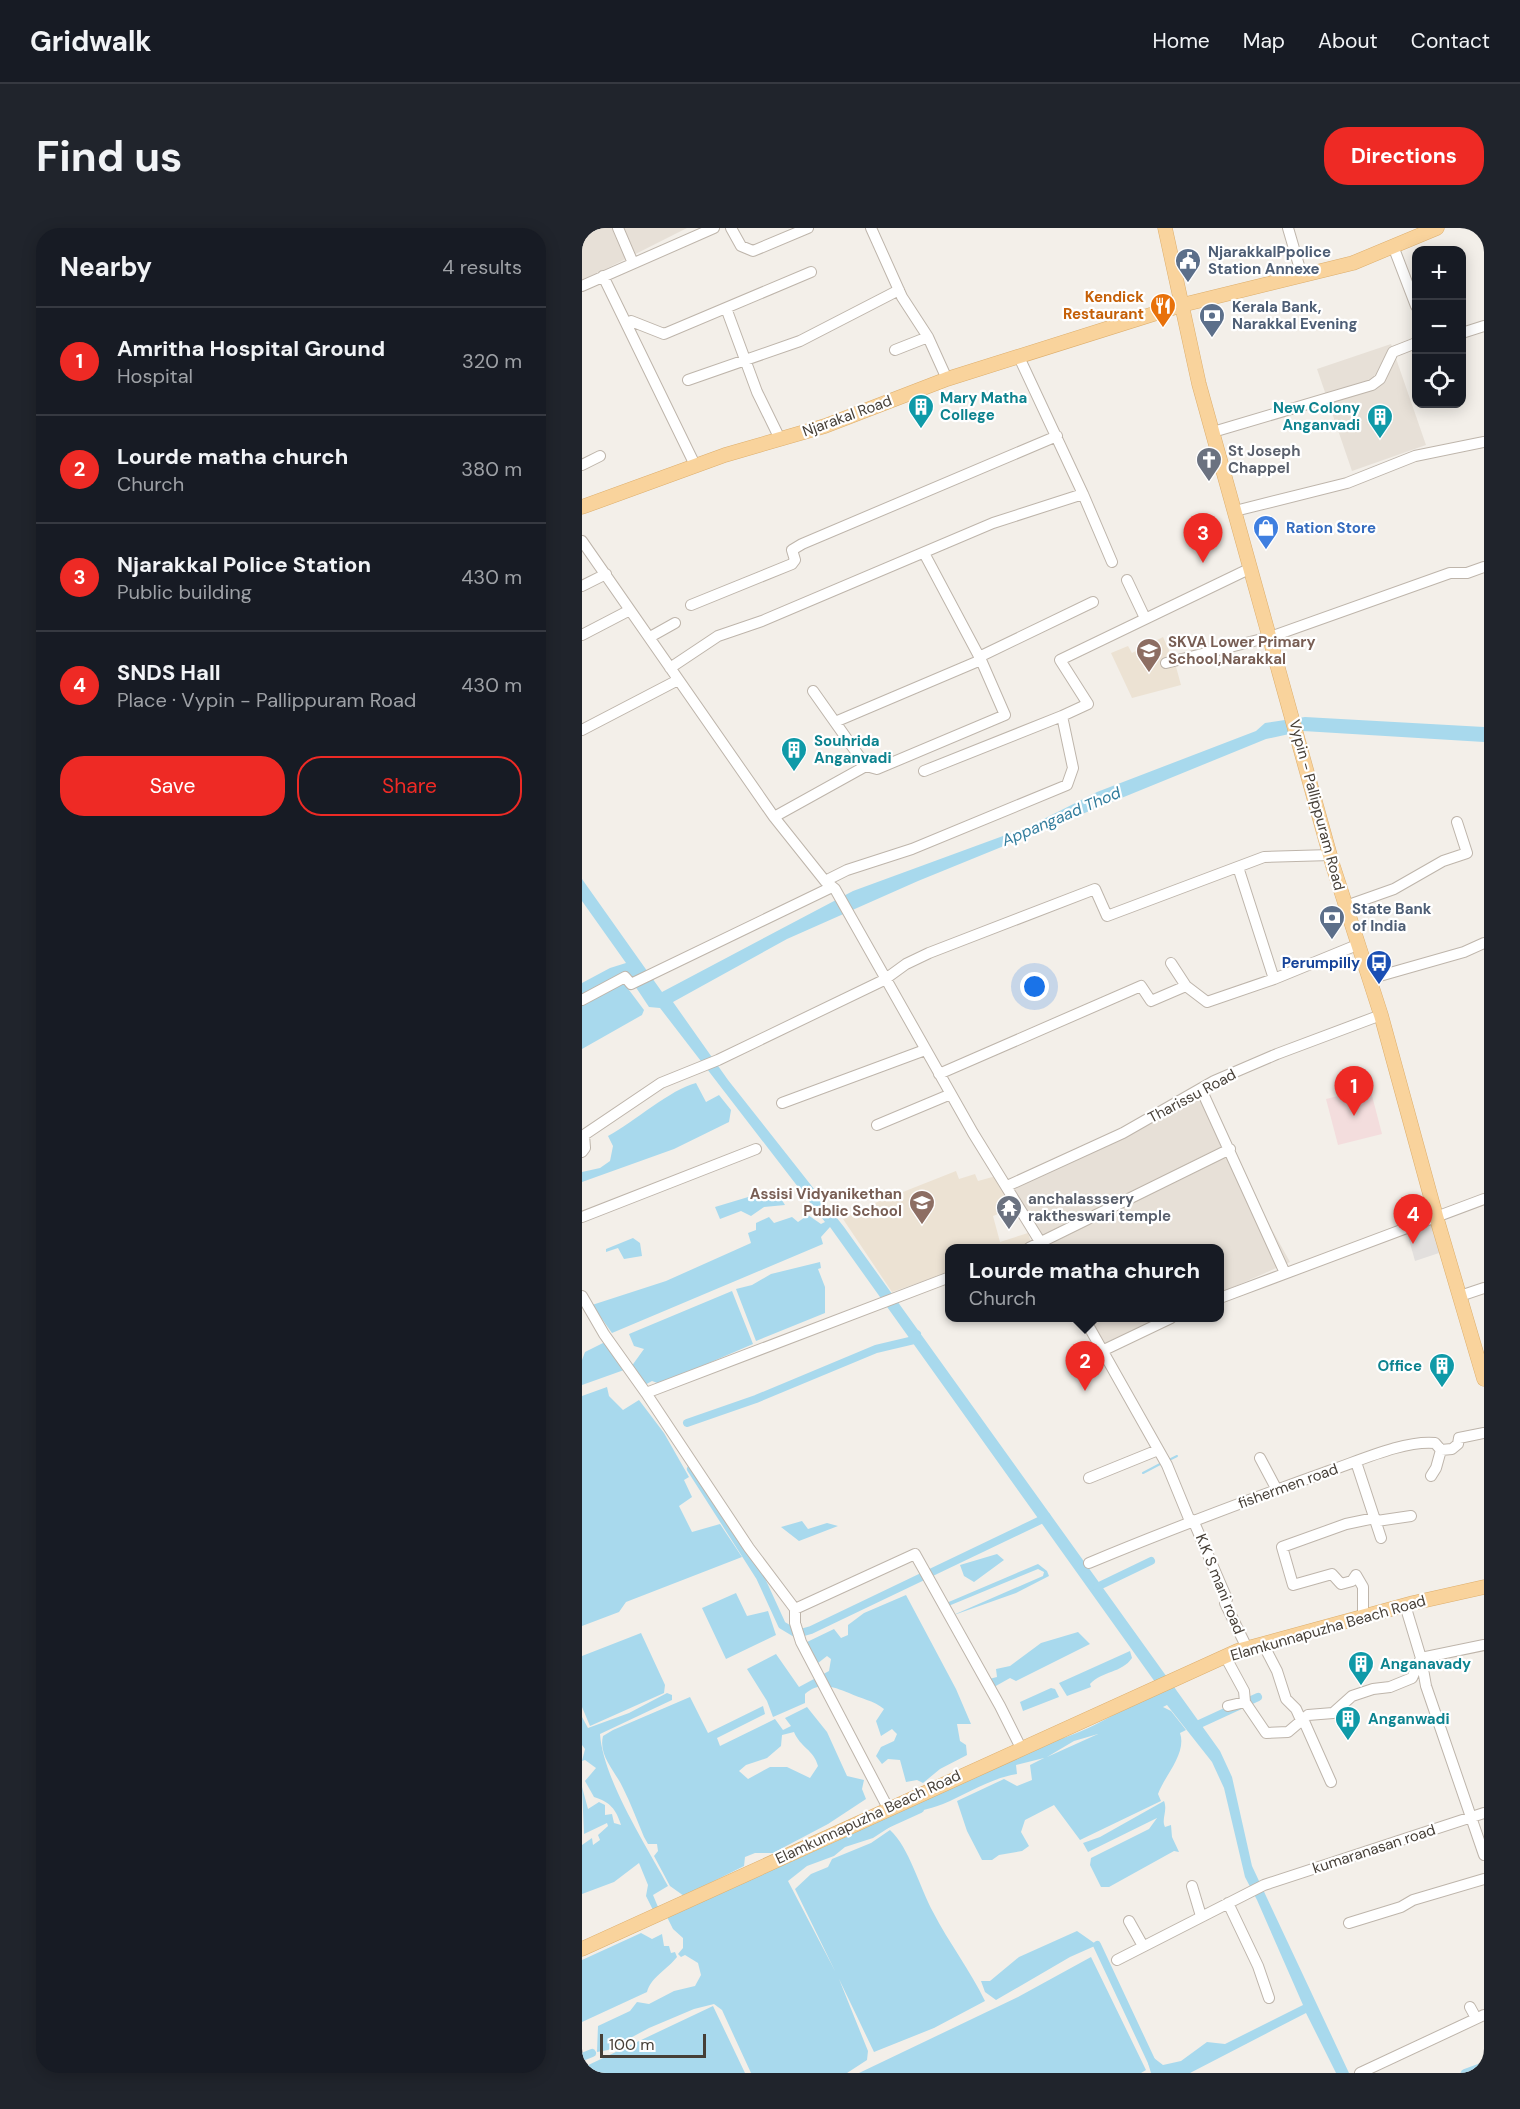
<!DOCTYPE html>
<meta charset="utf-8">
<style>
body{margin:0;font-family:"DM Sans",sans-serif;background:#20242c;color:#f1f3f6}
.controls{position:absolute;right:18px;top:18px;display:grid;overflow:hidden;border-radius:12px;box-shadow:0 3px 15px #0003}
.controls button{width:54px;height:54px;display:grid;place-items:center;padding:0;border:0;border-bottom:2px solid #363941;background:#171b24;color:#f1f3f6;font:30px sans-serif}
.scale{position:absolute;left:18px;bottom:15px;width:106px;box-sizing:border-box;padding-left:6px;border:3px solid #463f37;border-top:0;font-size:16px;line-height:21px;white-space:nowrap;color:#463f37;-webkit-text-stroke:4px #fff;paint-order:stroke}
.you{position:absolute;left:453px;top:759px;width:21px;height:21px;margin:-15px;border:4px solid #fff;border-radius:50%;background:#1a73e8;box-shadow:0 0 0 9px #1a73e833}
.badge{display:grid;place-items:center;width:39px;height:39px;border-radius:50%;background:#ee2a25;color:#fff;font-size:20px;font-weight:700}
.pin{position:absolute;translate:-50% -50px;filter:drop-shadow(0 2px 3px #0008)}
.pin::after{content:'';position:absolute;top:32px;width:21px;height:18px;background:inherit;clip-path:polygon(0 0,100% 0,50% 100%)}
.popup{position:absolute;left:363px;top:1016px;width:279px;height:78px;box-sizing:border-box;display:grid;place-content:center;border-radius:12px;background:#171b24;filter:drop-shadow(0 2px 4px #0005);font-size:20px;white-space:nowrap;color:#9ea1a6}
.popup b{font-size:22px;color:#f1f3f6}
.popup::after{content:'';position:absolute;left:50%;top:100%;margin-left:-12px;border:12px solid transparent;border-top-color:#171b24}
.list{margin:0;padding:0;list-style:none}
h2{display:flex;justify-content:space-between;align-items:center;height:78px;margin:0;padding:0 24px;font-size:26px}
h2 small{font-size:20px;font-weight:400;color:#9ea1a6}
.list li{display:grid;grid-template-columns:39px 1fr auto;gap:18px;align-items:center;box-sizing:border-box;height:108px;padding:0 24px;border-top:2px solid #363941}
.list b{display:block;font-size:22px;white-space:nowrap}
.list p{margin:0;font-size:20px;white-space:nowrap;color:#9ea1a6}
.list em{font-size:20px;font-style:normal;color:#9ea1a6}
.actions{display:flex;gap:12px;padding:18px 24px}
.actions a{flex:1;padding:14px 0;border:2px solid #ee2a25;border-radius:24px;text-align:center;font-size:21px;color:#ee2a25}
.actions .main{background:#ee2a25;color:#fff}
.icon{flex:none;width:33px;height:33px;fill:none;stroke:currentColor;stroke-width:2;stroke-linecap:round;stroke-linejoin:round}
.map{position:relative;flex:none;width:902px;height:1845px;overflow:hidden;border-radius:24px}
header{display:flex;align-items:center;gap:36px;box-sizing:border-box;height:84px;padding:0 30px;background:#171b24;border-bottom:2px solid #363941}
header strong{font-size:28px}
nav{display:flex;gap:33px;margin-inline-start:auto;font-size:21px}
.intro{display:flex;align-items:center;justify-content:space-between;box-sizing:border-box;height:144px;padding:0 36px}
h1{margin:0;font-size:42px}
.button{padding:15px 27px;border-radius:24px;background:#ee2a25;color:#fff;font-size:21px;font-weight:700}
main{display:flex;gap:36px;padding:0 36px}
aside{flex:1;background:#171b24;border-radius:24px;box-shadow:0 3px 15px #0003}
.map>svg:first-child{display:block}
</style>
<header>
<strong>Gridwalk</strong>
<nav><a>Home</a><a>Map</a><a>About</a><a>Contact</a></nav>
</header>
<div class="intro"><h1>Find us</h1><a class="button">Directions</a></div>
<main>
<aside>
<h2>Nearby<small>4 results</small></h2>
<ul class="list">
<li><span class="badge">1</span><div><b>Amritha Hospital Ground</b><p>Hospital</p></div><em>320 m</em></li>
<li><span class="badge">2</span><div><b>Lourde matha church</b><p>Church</p></div><em>380 m</em></li>
<li><span class="badge">3</span><div><b>Njarakkal Police Station</b><p>Public building</p></div><em>430 m</em></li>
<li><span class="badge">4</span><div><b>SNDS Hall</b><p>Place · Vypin - Pallippuram Road</p></div><em>430 m</em></li>
</ul>
<div class="actions"><a class="main">Save</a><a>Share</a></div>
</aside>
<div class="map">
<svg width="902" height="1845" viewBox="0 0 902 1845">
<rect width="100%" height="100%" fill="#f3efe9"/>
<path fill="#e7e0d7" d="M0 0H105L0 53Z
M809 116 844 217 770 243 735 141Z
M617 870 708 1034 638 1065V1020H464L431 961Z
M503 1090H583L518 1118Z"/>
<path fill="#ece2d3" d="M581 409 593 435 599 457 550 470 529 425 546 418 550 425Z
M374 943 377 951 393 946 396 953 414 948 430 981 411 988 418 1014 446 1005 449 1014 433 1020H368V1044L310 1064 261 991 293 975Z"/>
<path fill="#f3dddd" d="M788 860 800 906 756 917 744 871Z"/>
<path fill="#e2dfdd" d="M851 991 860 1024 833 1033 824 1001Z"/>
<path fill="#a8d9ed" fill-rule="evenodd" d="M723 489 902 499V514L721 503 684 511 336 653 205 711 91 774 146 852 262 999 638 1523 650 1549 670 1638 767 1845H754L724 1785 608 1845H569L566 1835 568 1827 581 1837 599 1833 625 1814 643 1816 721 1777 675 1672 663 1649 642 1560 630 1534 585 1477 581 1479 589 1483 604 1502 598 1505C605 1525 583 1547 576 1566L579 1573 498 1612 472 1577 443 1592 439 1604 447 1618 440 1623 417 1627 410 1632H400L385 1603 375 1573 422 1551 435 1558 450 1552 448 1537 462 1530 434 1537 435 1546C409 1550 385 1566 361 1576 346 1582 332 1584 316 1587L311 1597 291 1610 263 1619 252 1628 225 1638 206 1653 253 1743 213 1661 229 1646 246 1639 250 1631 289 1615 308 1602C327 1619 338 1660 351 1684 367 1715 388 1742 403 1773L352 1800 292 1824 257 1751 286 1823 285 1832 265 1845H169L140 1782 132 1776 112 1781 67 1800 26 1822 15 1824 16 1798 48 1783 55 1774 67 1776 92 1763 113 1758 119 1747 116 1735 103 1727 99 1729 96 1726 101 1720V1710L91 1701 84 1687 471 1513C509 1503 544 1479 578 1461L248 999 239 1009 241 1016 30 1105 10 1077 84 1053 169 1015 166 1005 174 1002V995L187 989 192 995 210 989 216 994 226 987 239 996 243 994 78 780 67 779 45 746 0 769V755L28 740 44 735 0 673V651L80 764 271 663 448 598 515 564 674 503 683 495ZM516 1506 465 1529 492 1513Z
M37 754 44 758 62 782 60 787 0 821V774Z
M114 855 124 874 137 867 149 882 147 894 92 921 0 954V944L18 940 28 933 31 918 26 908C52 894 89 861 114 855Z
M193 961 203 977 182 979 169 988 159 983 138 991 133 979Z
M51 1010 58 1015 60 1028 42 1031 36 1020 24 1024V1021Z
M238 1034 239 1040 236 1041 243 1059V1085L174 1113 154 1061 170 1057 189 1046Z
M150 1063 171 1116 78 1156 70 1153 61 1158 49 1139 62 1121 52 1118 47 1106Z
M23 1114 42 1142 0 1157V1132L3 1124Z
M25 1159 27 1168 41 1182 57 1172 82 1205 107 1249 102 1252 110 1269 97 1278 110 1304 138 1296 160 1329 44 1374 37 1384 0 1398V1168Z
M220 1293 226 1301 245 1295 256 1298 217 1313 199 1299Z
M415 1326 422 1332 392 1354 382 1348 378 1337Z
M456 1336 465 1343 467 1348 434 1365 369 1388 461 1348 462 1344 456 1341 364 1379 362 1376Z
M154 1365 165 1388 186 1383 194 1407 144 1431 120 1380Z
M324 1367 374 1461 389 1496H375L378 1513 384 1517 385 1527 358 1541 341 1555 335 1552 324 1554 318 1532 306 1531 300 1536 294 1528 299 1519 312 1513 315 1506 310 1501 299 1508 294 1493 302 1481C291 1472 279 1471 267 1465 252 1459 237 1453 223 1466V1475L191 1489 185 1473 165 1441 194 1426 217 1459 247 1443 249 1431 245 1428 231 1439 224 1419 225 1414 252 1401 259 1410 266 1407V1397L282 1385Z
M496 1404 508 1416 434 1453 428 1450 412 1459 407 1451 415 1449 414 1441 428 1438 459 1415Z
M59 1405 83 1457 82 1465 8 1498 0 1479V1428Z
M548 1423 550 1430C540 1445 520 1443 508 1456L509 1459 485 1468 477 1455Z
M469 1460 473 1461 477 1469 441 1483 438 1474Z
M85 1465 90 1467V1472L18 1506C21 1551 64 1617 86 1658L71 1667 76 1679 71 1682 64 1668 66 1657 57 1635 32 1654 0 1666V1617L10 1610 11 1617 18 1612 16 1607 26 1598 25 1595 2 1606 0 1559 6 1581 17 1574 23 1577V1587L30 1586 32 1595 39 1597C34 1581 28 1574 12 1569L3 1553 14 1540 3 1532 0 1533 3 1521 0 1517V1489L6 1500 47 1485Z
M108 1469 126 1505 181 1478 183 1486 135 1510 138 1518 193 1491 201 1502 209 1498 203 1490 225 1479 245 1504 265 1548 282 1552 280 1561 284 1571 246 1596 191 1625H173L163 1629 162 1638 102 1668 88 1658 72 1628 76 1623 75 1616H66L62 1609C55 1592 49 1576 41 1560 34 1544 16 1528 21 1508L31 1502ZM212 1504C218 1519 232 1522 236 1538L228 1550 205 1539H188L166 1551 157 1543 164 1537 185 1530 199 1518 200 1507Z
M582 1573C586 1583 579 1591 583 1599L589 1597 590 1609 597 1624 592 1623 527 1659H519L508 1637 509 1630 567 1601 575 1590 506 1624 501 1615 518 1609Z
M495 1703 515 1717 488 1729 414 1772 403 1764 399 1753H408L437 1729Z
M59 1705 70 1711 80 1706 82 1718H87L89 1725 93 1724 95 1729C85 1742 69 1749 65 1764L0 1794V1732Z
M509 1729 564 1842 559 1845H277L436 1769Z
M131 1778 163 1845H0V1840Z"/>
<g fill="none" stroke-linecap="round" stroke-linejoin="round">
<path stroke="#a8d9ed" stroke-width="2" d="M585 1233 595 1228
M561 1245 580 1235"/>
<path stroke="#a8d9ed" stroke-width="8" d="M105 1195 174 1171 294 1121 332 1112 335 1106
M109 1241 178 1349 200 1397 215 1406 229 1402 465 1289
M515 1359 569 1333
M613 1498 676 1469
M305 1596 338 1581
M515 1717 575 1845
M0 1829 10 1825
M883 1845 902 1838"/>
<defs>
<path id="minor" d="M36 0 51 35
M149 0 159 18 171 23 226 0
M289 0 320 69 346 109 365 151
M706 0 720 48
M811 18 834 78
M21 48 113 237
M0 58 132 0
M144 80 175 164 198 211
M49 93 82 106 229 44
M880 105 902 98
M313 122 346 109
M106 152 218 113 317 62
M631 204 790 157 798 151 811 124 834 115
M0 237 18 228
M501 266 530 334
M653 283 765 255 833 228 902 214
M0 313 192 589 243 653 253 661 391 905 462 1020
M342 325 399 432
M545 352 563 390
M0 358 24 346
M109 377 210 336 213 332 210 322 220 316 475 208
M0 407 48 382
M68 409 93 395
M397 429 511 374
M584 435 688 409 868 345H885L902 339
M88 440 136 408 180 393 411 295 501 266 437 129
M253 494 399 432 423 487 295 541 284 538
M0 502 96 452
M342 543 480 488
M192 589 284 538 231 463
M656 639 692 751
M243 653 265 642 330 621 485 557 491 540 480 488 506 476 478 432 669 340
M764 678 812 661 861 633 885 625 875 594
M589 735 604 758
M787 751 882 724 902 715
M0 772 43 749 49 756 250 659
M357 846 559 758 569 773 604 758 625 774 692 751 775 717
M619 861 703 1045
M200 875 343 822
M295 897 369 866
M0 924 3 920 2 907 79 855 136 832 302 752 324 736 347 725 513 661 525 688 682 629 749 627
M425 958 541 905 632 853 695 826 799 787
M0 989 174 921
M447 1020 648 921
M368 1049 64 1165 167 1320 213 1381 333 1326 418 1478 439 1520
M0 1068 22 1106 64 1165
M878 1068 902 1060
M638 1070 902 971
M502 1090 585 1237 608 1293
M522 1122 589 1090
M678 1230 695 1262
M774 1234 799 1310
M849 1248 854 1240 859 1222
M507 1250 576 1222
M611 1292 645 1371 643 1375 665 1420
M795 1293 829 1288
M507 1335C586 1302 666 1272 747 1243 777 1233 822 1212 853 1215L859 1222 870 1221 876 1216 877 1210 902 1205
M823 1377 839 1430 844 1458 902 1627
M213 1381V1395L219 1414 306 1580
M781 1389V1359L774 1347 770 1353 759 1356 750 1346 711 1357 700 1319 764 1296 793 1290
M681 1416 695 1443 704 1471 714 1481 719 1492
M643 1428 662 1463 663 1474 646 1478
M663 1474 684 1505 706 1504 726 1487 751 1485 770 1468 791 1461 808 1459 830 1450 839 1430 902 1417
M721 1491 749 1554
M610 1658 619 1688
M646 1675 676 1738 687 1770
M547 1693 561 1718
M767 1695 819 1679 831 1672 902 1651
M535 1732 682 1657 902 1585
M888 1779 894 1790
M778 1845 902 1787"/>
<path id="major" d="M583 0 617 156 751 638 799 787 854 988 902 1151
M0 279 143 227 243 198 365 151 600 77 771 35 855 0
M0 1721 655 1423 831 1375 902 1359"/>
</defs>
<use href="#minor" stroke="#beb5ab" stroke-width="12"/>
<use href="#major" stroke="#ddae6c" stroke-width="15"/>
<use href="#minor" stroke="#fff" stroke-width="10"/>
<use href="#major" stroke="#f9d39c" stroke-width="14"/>
</g>
<defs>
<symbol id="civic-pin" viewBox="-11 -11 22 30"><path d="M0 17L-7.5 6A9.5 9.5 0 1 1 7.5 6Z" fill="#5c6f8a" stroke="#fff"/><path d="M-.6-6.5H3V-4.5H.6V-3L4-1V1h2V6H-6V1h2V-1L-.6-3ZM-1.2 2.5V6h2.4V2.5Z" fill="#fff"/></symbol>
<symbol id="restaurant-pin" viewBox="-11 -11 22 30"><path d="M0 17L-7.5 6A9.5 9.5 0 1 1 7.5 6Z" fill="#e8710a" stroke="#fff"/><path d="M-5-6h1v4h1v-4h1v4h1v-4h1v5L-1.5 .5V6h-2V.5L-5-1ZM5-6V6H3V1.5H1.5Q1.5-4 5-6Z" fill="#fff"/></symbol>
<symbol id="bank-pin" viewBox="-11 -11 22 30"><path d="M0 17L-7.5 6A9.5 9.5 0 1 1 7.5 6Z" fill="#5c6f8a" stroke="#fff"/><path d="M-6-4H6V4H-6ZM0-2.3a2.3 2.3 0 1 0 0 4.6a2.3 2.3 0 1 0 0-4.6Z" fill="#fff"/></symbol>
<symbol id="building-pin" viewBox="-11 -11 22 30"><path d="M0 17L-7.5 6A9.5 9.5 0 1 1 7.5 6Z" fill="#0f9aa8" stroke="#fff"/><path d="M-4-6H4V6H1V3H-1V6H-4ZM-2.5-4.3h1.7v1.8h-1.7ZM.8-4.3h1.7v1.8H.8ZM-2.5-1h1.7V.8h-1.7ZM.8-1h1.7V.8H.8Z" fill="#fff"/></symbol>
<symbol id="church-pin" viewBox="-11 -11 22 30"><path d="M0 17L-7.5 6A9.5 9.5 0 1 1 7.5 6Z" fill="#6b7280" stroke="#fff"/><path d="M-1.2-6h2.4v3.5h3.3v2.4h-3.3V6h-2.4V-.1h-3.3v-2.4h3.3Z" fill="#fff"/></symbol>
<symbol id="shop-pin" viewBox="-11 -11 22 30"><path d="M0 17L-7.5 6A9.5 9.5 0 1 1 7.5 6Z" fill="#3f7fe0" stroke="#fff"/><path d="M-5-2.5h2.3a2.7 3.5 0 0 1 5.4 0H5L5.5 6h-11ZM-1.5-2.5h3a1.5 2.3 0 0 0-3 0Z" fill="#fff"/></symbol>
<symbol id="school-pin" viewBox="-11 -11 22 30"><path d="M0 17L-7.5 6A9.5 9.5 0 1 1 7.5 6Z" fill="#8d6e63" stroke="#fff"/><path d="M0-5L7-2L0 1L-7-2ZM-4 1L0 2.5L4 1V4Q0 6-4 4Z" fill="#fff"/></symbol>
<symbol id="bus-pin" viewBox="-11 -11 22 30"><path d="M0 17L-7.5 6A9.5 9.5 0 1 1 7.5 6Z" fill="#1a4fb4" stroke="#fff"/><path d="M-5-6H5V4H4V6H2V4H-2V6H-4V4H-5ZM-3.5-4V0h7V-4ZM-3.5 1.2v1.5H-2V1.2ZM2 1.2v1.5H3.5V1.2Z" fill="#fff"/></symbol>
<symbol id="temple-pin" viewBox="-11 -11 22 30"><path d="M0 17L-7.5 6A9.5 9.5 0 1 1 7.5 6Z" fill="#6b7280" stroke="#fff"/><path d="M0-6L5-2H3V0L6.5 2.5H4V6H1.5V3h-3V6H-4V2.5H-6.5L-3 0V-2H-5Z" fill="#fff"/></symbol>
</defs>
<g fill-rule="evenodd">
<use href="#civic-pin" x="591" y="18" width="30" height="40"/>
<use href="#restaurant-pin" x="566" y="63" width="30" height="40"/>
<use href="#bank-pin" x="615" y="73" width="30" height="40"/>
<use href="#building-pin" x="324" y="164" width="30" height="40"/>
<use href="#building-pin" x="783" y="174" width="30" height="40"/>
<use href="#church-pin" x="612" y="217" width="30" height="40"/>
<use href="#shop-pin" x="669" y="285" width="30" height="40"/>
<use href="#school-pin" x="552" y="408" width="30" height="40"/>
<use href="#building-pin" x="197" y="507" width="30" height="40"/>
<use href="#bank-pin" x="735" y="675" width="30" height="40"/>
<use href="#bus-pin" x="782" y="720" width="30" height="40"/>
<use href="#school-pin" x="325" y="960" width="30" height="40"/>
<use href="#temple-pin" x="412" y="965" width="30" height="40"/>
<use href="#building-pin" x="845" y="1123" width="30" height="40"/>
<use href="#building-pin" x="764" y="1421" width="30" height="40"/>
<use href="#building-pin" x="751" y="1476" width="30" height="40"/>
</g>
<g text-anchor="middle" stroke-width="4.5" stroke-linejoin="round" paint-order="stroke">
<g font-size="15" font-weight="bold" fill="#4e5e75" stroke="#fff" text-anchor="start">
<text x="626" y="29">NjarakkalPpolice<tspan x="626" dy="17">Station Annexe</tspan></text>
<text x="650" y="84">Kerala Bank,<tspan x="650" dy="17">Narakkal Evening</tspan></text>
<text x="770" y="686">State Bank<tspan x="770" dy="17">of India</tspan></text>
</g>
<g font-size="15" font-weight="bold" fill="#c56008" stroke="#fff" text-anchor="end">
<text x="562" y="74">Kendick<tspan x="562" dy="17">Restaurant</tspan></text>
</g>
<g font-size="15" font-weight="bold" fill="#0d838f" stroke="#fff" text-anchor="start">
<text x="358" y="175">Mary Matha<tspan x="358" dy="17">College</tspan></text>
<text x="778" y="185" text-anchor="end">New Colony<tspan x="778" dy="17">Anganvadi</tspan></text>
<text x="232" y="518">Souhrida<tspan x="232" dy="17">Anganvadi</tspan></text>
<text x="840" y="1143" text-anchor="end">Office</text>
<text x="798" y="1441">Anganavady</text>
<text x="786" y="1496">Anganwadi</text>
</g>
<g font-size="15" fill="#463f37" stroke="#fff">
<text transform="translate(265 188) rotate(-20)" y="5">Njarakal Road</text>
<text transform="translate(735 577) rotate(75)" y="5">Vypin - Pallippuram Road</text>
<text transform="translate(610 868) rotate(-28)" y="5">Tharissu Road</text>
<text transform="translate(706 1258) rotate(-20)" y="5">fishermen road</text>
<text transform="translate(638 1356) rotate(68)" y="5">K.K S mani road</text>
<text transform="translate(746 1400) rotate(-16)" y="5">Elamkunnapuzha Beach Road</text>
<text transform="translate(286 1589) rotate(-25)" y="5">Elamkunnapuzha Beach Road</text>
<text transform="translate(792 1621) rotate(-18)" y="5">kumaranasan road</text>
</g>
<g font-size="15" font-weight="bold" fill="#5b616d" stroke="#fff" text-anchor="start">
<text x="646" y="228">St Joseph<tspan x="646" dy="17">Chappel</tspan></text>
<text x="446" y="976">anchalasssery<tspan x="446" dy="17">raktheswari temple</tspan></text>
</g>
<g font-size="15" font-weight="bold" fill="#366cbe" stroke="#fff" text-anchor="start">
<text x="704" y="305">Ration Store</text>
</g>
<g font-size="15" font-weight="bold" fill="#785e54" stroke="#fff" text-anchor="start">
<text x="586" y="419">SKVA Lower Primary<tspan x="586" dy="17">School,Narakkal</tspan></text>
<text x="320" y="971" text-anchor="end">Assisi Vidyanikethan<tspan x="320" dy="17">Public School</tspan></text>
</g>
<g font-size="15" font-weight="bold" fill="#164399" stroke="#fff" text-anchor="end">
<text x="778" y="740">Perumpilly</text>
</g>
<g font-size="16" font-style="italic" fill="#327d9d" stroke="#fff">
<text transform="translate(479 588) rotate(-23)" y="6">Appangaad Thod</text>
</g>
</g>
</svg>
<div class="controls">
<button>+</button>
<button>−</button>
<button><svg class="icon" aria-label="locate" viewBox="0 0 24 24"><circle cx="12" cy="12" r="6"/><path d="M12 2v4M12 18v4M2 12h4M18 12h4"/></svg></button>
</div>
<div class="scale">100 m</div>
<div class="you"></div>
<div class="pin badge" style="left:772px;top:888px">1</div>
<div class="pin badge" style="left:503px;top:1163px">2</div>
<div class="popup"><b>Lourde matha church</b>Church</div>
<div class="pin badge" style="left:621px;top:335px">3</div>
<div class="pin badge" style="left:831px;top:1016px">4</div>
</div>
</main>
